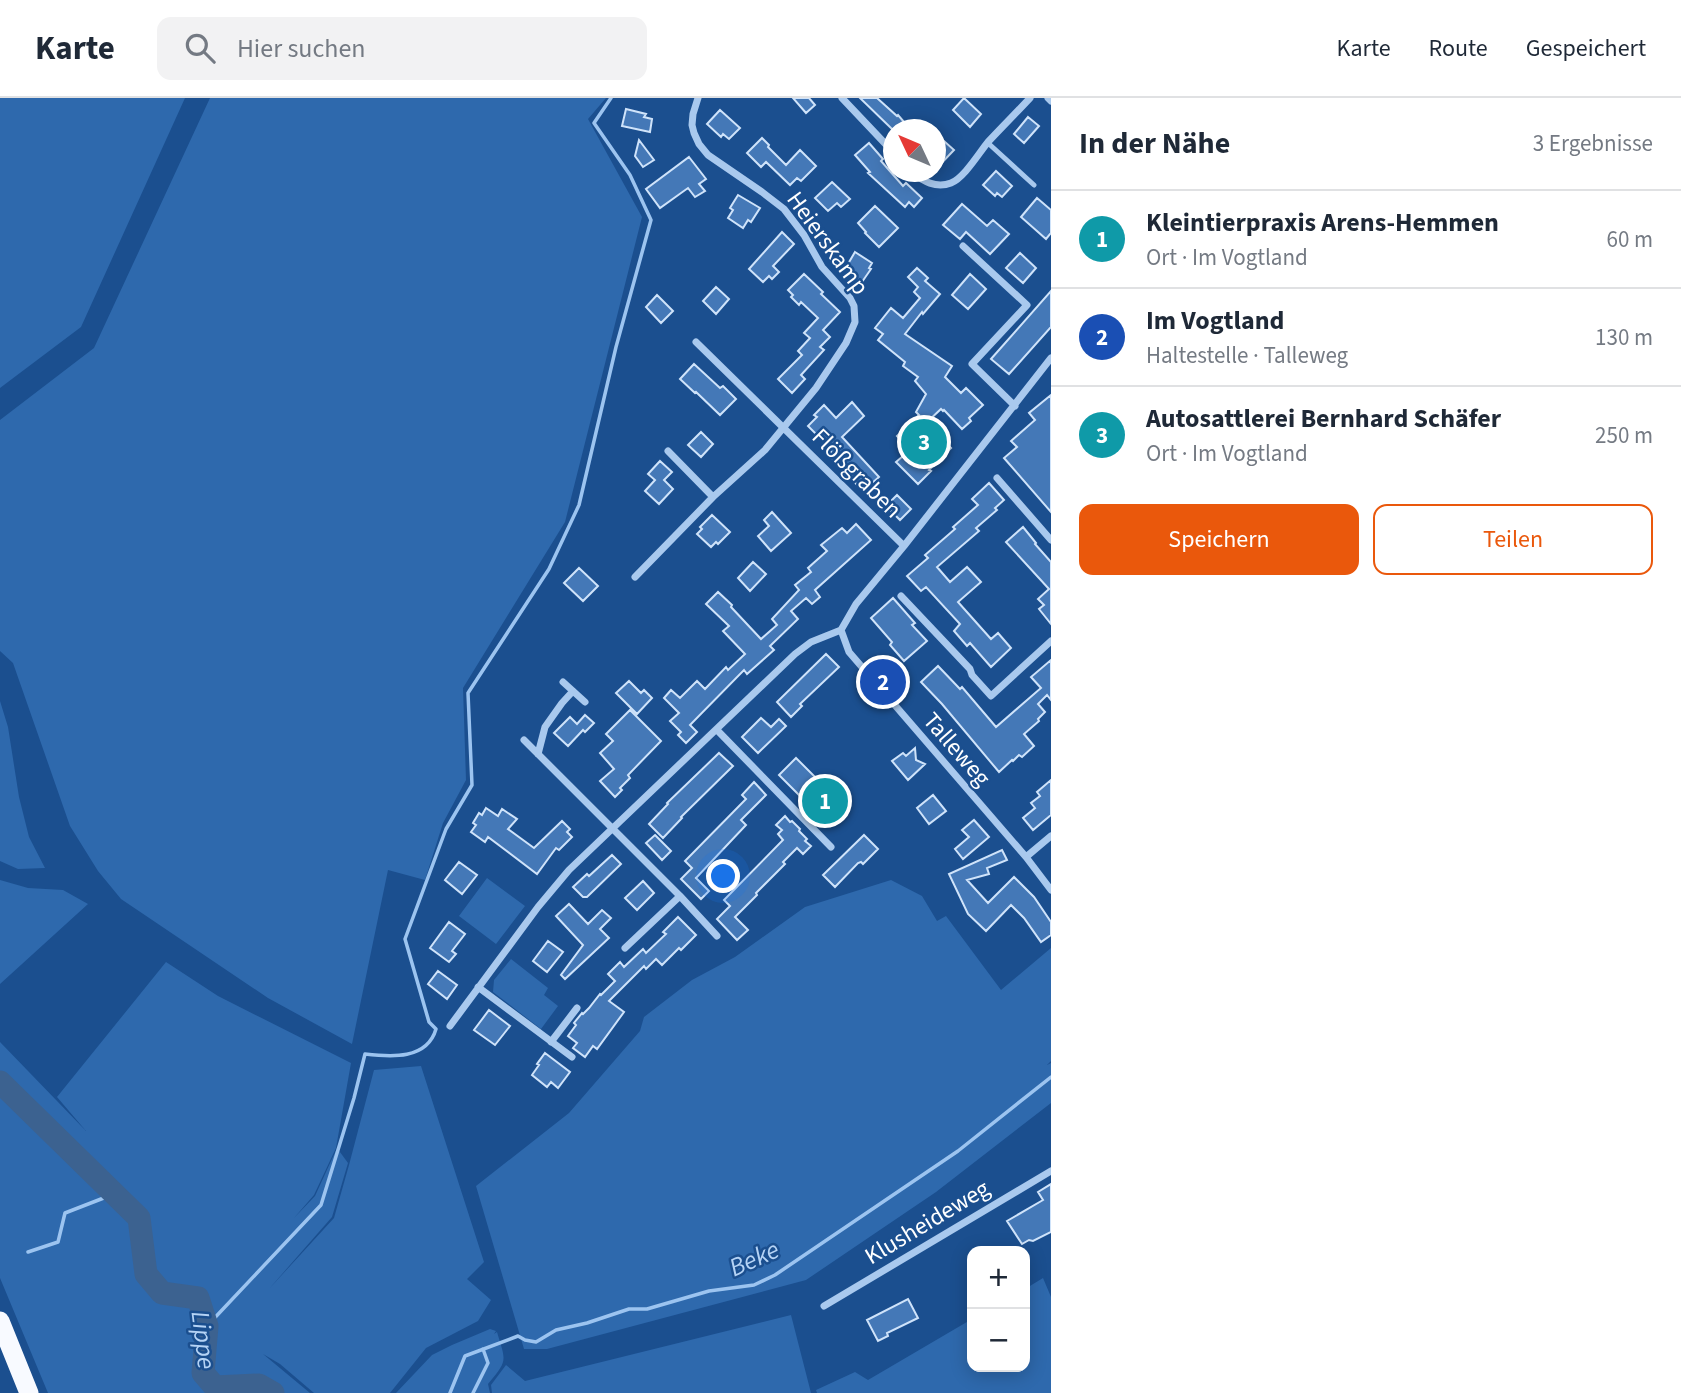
<!DOCTYPE html>
<html lang="de">
<meta charset="utf-8">
<style>
body{margin:0;font-family:"Source Sans 3",sans-serif;background:#f2f2f3;color:#1f2937}
.controls{position:absolute;right:21px;bottom:21px;display:grid;overflow:hidden;border-radius:14px;box-shadow:0 4px 18px #0003}
.controls button{width:63px;height:63px;display:grid;place-items:center;padding:0;border:0;border-bottom:2px solid #e0e1e3;background:#fff;color:#1f2937;font:35px sans-serif}
.compass{position:absolute;left:883px;top:21px;width:63px;height:63px;border-radius:50%;background:#fff;box-shadow:0 4px 18px #0003;rotate:314deg}
.you{position:absolute;left:724px;top:779px;width:24px;height:24px;margin:-18px;border:5px solid #fff;border-radius:50%;background:#1a73e8;box-shadow:0 0 0 10px #1a73e833}
.badge{display:grid;place-items:center;width:46px;height:46px;border-radius:50%;background:#ea580c;color:#fff;font-size:23px;font-weight:700}
.pin{position:absolute;translate:-50% -50%;border:4px solid #fff;box-shadow:0 2px 7px #0006}
.list{margin:0;padding:0;list-style:none}
h2{display:flex;justify-content:space-between;align-items:center;height:91px;margin:0;padding:0 28px;font-size:30px}
h2 small{font-size:23px;font-weight:400;color:#747a83}
.list li{display:grid;grid-template-columns:46px 1fr auto;gap:21px;align-items:center;box-sizing:border-box;height:98px;padding:0 28px;border-top:2px solid #e0e1e3}
.list b{display:block;font-size:26px;white-space:nowrap}
.list p{margin:0;font-size:23px;white-space:nowrap;color:#747a83}
.list em{font-size:23px;font-style:normal;color:#747a83}
.actions{display:flex;gap:14px;padding:21px 28px}
.actions a{flex:1;padding:16px 0;border:2px solid #ea580c;border-radius:14px;text-align:center;font-size:24px;color:#ea580c}
.actions .main{background:#ea580c;color:#fff}
.icon{flex:none;width:38px;height:38px;fill:none;stroke:currentColor;stroke-width:2;stroke-linecap:round;stroke-linejoin:round}
.map{position:relative;flex:none;width:1051px;height:1295px;overflow:hidden}
header{display:flex;align-items:center;gap:42px;box-sizing:border-box;height:98px;padding:0 35px;background:#fff;border-bottom:2px solid #e0e1e3}
header strong{font-size:33px}
nav{display:flex;gap:38px;margin-inline-start:auto;font-size:24px}
.search{width:490px;height:63px;background:#f2f2f3;display:flex;align-items:center;gap:18px;box-sizing:border-box;padding:0 24px;border-radius:14px;color:#747a83;font-size:26px}
main{display:flex}
aside{flex:1;background:#fff}
.map>svg:first-child{display:block}
</style>
<header>
<strong>Karte</strong>
<div class="search"><svg class="icon" aria-label="search" viewBox="0 0 24 24"><circle cx="10" cy="10" r="6"/><path d="M15 15l6 6"/></svg>Hier suchen</div>
<nav><a>Karte</a><a>Route</a><a>Gespeichert</a></nav>
</header>
<main>
<div class="map">
<svg width="1051" height="1295" viewBox="0 0 1051 1295">
<rect width="100%" height="100%" fill="#1b4f8f"/>
<path fill="#2e69ad" d="M0 0H185L81 229 0 290Z
M210 0H606L588 21 642 119 565 424 463 590 466 682 443 725 425 782 388 772 352 946 268 900 121 801 98 773 70 728 13 565 0 553V322L94 250Z
M0 603 8 629 19 699 29 739 45 770 18 771 0 763Z
M487 780 525 808 496 846 459 818Z
M0 782 28 790 63 792 88 806 0 886Z
M891 782 922 798 937 823 946 818 1001 892 1051 850V963L1047 967 1051 965V1005L936 1094 806 1182 547 1251H524L476 1088 569 1015 640 933 644 919 692 882 735 859 805 809Z
M511 861 548 890 544 897 558 908 541 931 493 894 494 882Z
M166 864 218 898 351 965 336 1050 314 1097 294 1120 315 1098 337 1050 348 1065 332 1119 269 1191 334 1120 349 1067 374 972 421 968 484 1164 467 1181 491 1202 478 1223 426 1250 390 1295H314L280 1266 263 1256 310 1295H48L0 1180V944L86 1033 57 999Z
M1043 1180 1051 1199V1295H817L816 1292 855 1274 868 1282 972 1221V1269H1025V1191Z
M791 1217 811 1295H492L491 1287 506 1267 525 1283Z
M490 1231 496 1233 494 1236 497 1234C506 1264 508 1262 488 1286L490 1295H396L432 1257 452 1247Z"/>
<g fill="none" stroke-linecap="round" stroke-linejoin="round">
<path stroke="#9cc4f0" stroke-width="3.5" d="M28 1154 58 1144 65 1115 114 1096
M207 1228 321 1107 354 1000 365 956C391 959 427 962 436 931L429 924 405 841 446 731 472 687 468 595 549 471 579 407 616 249 651 122 630 77 594 25 611 0
M450 1295 465 1258 518 1238 525 1242 536 1244 556 1232 587 1225 629 1211H647L709 1193 754 1187 775 1177 958 1053 1051 979
M473 1295 488 1265 483 1251"/>
<path stroke="#3c6290" stroke-width="23" d="M0 984 139 1120 146 1176 162 1195 198 1200 207 1228 203 1275 215 1289 259 1287 273 1295"/>
</g>
<path fill="#4478b7" stroke="#cfe3fa" stroke-width="2" d="M793 0H809L815 7 806 15Z
M860 0H877L897 18 898 17 911 32H893Z
M964 0 981 16 970 29 953 12Z
M626 11 646 16 644 19 652 21 650 34 622 28Z
M720 12 740 30 729 41 723 36 721 39 707 26Z
M1028 19 1039 28 1024 45 1014 36Z
M935 35 954 52 935 72Z
M762 40 769 47 768 49 786 67 800 52 816 68 801 83 797 80 790 87 766 64 761 69 747 55Z
M639 42 654 62 643 69 635 58Z
M869 45 883 61 881 63 903 88 906 85 922 100 914 109 909 104 905 109 868 75 870 74 855 57Z
M689 59 706 81 699 86 705 93 695 99 688 90 660 110 646 91Z
M996 73 1012 88 1002 99 997 95 995 98 983 87Z
M832 84 850 101 841 109 837 105 828 113 815 100Z
M738 97 760 110 751 124 748 122 743 130 728 120 733 112 730 110Z
M1037 100 1051 112V135L1046 141 1021 119Z
M962 106 987 128 993 122 1009 136 990 156 966 134 960 141 943 127Z
M875 108 898 130 879 149 865 135 866 134 858 125Z
M782 134 794 146 773 168 779 174 772 181 769 178 763 184 749 171Z
M855 154 872 165 869 170 871 171 862 184 849 176 850 174 845 171Z
M1020 155 1036 170 1023 185 1006 170Z
M917 170 928 180 925 183 940 196 923 216 922 214 905 236 952 268 945 279 961 295 966 290 983 307 969 320 971 323 962 331 944 312 943 313 941 311 926 325 951 350 929 372 931 373 918 386 896 364 910 352 897 338 919 317 916 314 926 296 915 283 918 279 903 268 905 264 878 242 883 236 875 230 891 210 903 220 920 200 914 194 918 189 908 179Z
M804 176 823 194 821 196 840 214 823 232 830 239 820 249 824 252 801 277 805 281 792 295 778 281 802 257 798 253 810 240 804 235 818 220 801 204 799 207 791 199 793 197 788 192Z
M970 176 986 191 968 211 952 197Z
M716 189 729 201 716 216 703 203Z
M1051 193V229L1009 276 991 261Z
M657 197 673 213 661 225 646 209Z
M694 266 720 290 723 288 736 301 720 317 696 294 695 295 680 281Z
M1051 297V414L1004 360 1017 349 1011 343 1035 322 1029 315Z
M852 304 864 318 842 339 879 379 863 393 829 357 832 355 827 349 828 348 808 328 817 319 814 317 824 307 836 320Z
M701 334 713 346 701 359 688 347Z
M660 363 672 374 664 382 673 391 659 406 645 393 655 382 648 376Z
M989 385 1004 402 995 410 997 412 976 430 979 433 937 469 950 484 967 469 981 484 958 504 991 541 998 535 1011 550 991 569 970 545 967 548 954 533 960 526 926 489 921 493 907 478 928 460 925 457 955 431 953 429 978 407 972 401Z
M897 397 911 411 900 422 886 408Z
M772 414 791 435 771 453 758 438 769 428 764 422Z
M712 417 730 434 718 446 716 444 711 449 697 436 702 431 700 429Z
M856 426 871 442 815 492 820 499 812 506 806 500 791 513 798 521 770 548 774 552 747 576 744 572 690 627 697 634 686 645 678 637 681 634 670 623 679 615 664 600 671 592 680 600 697 583 705 591 726 569 728 572 745 556 723 533 729 528 706 506 718 494 732 507 731 509 761 541 777 527 772 521 799 492 795 487 811 474 808 470 827 453 821 447 842 430 847 435Z
M1023 429 1036 445 1035 446 1051 464V526L1039 511 1044 507 1038 501 1049 491 1006 444Z
M753 464 766 476 750 493 738 480Z
M579 470 598 488 583 503 564 485Z
M893 500 915 525 912 527 927 543 904 563 890 547 892 544 871 520Z
M826 556 839 569 800 606 802 608 791 619 777 604Z
M1051 562V602L1047 597 1038 606 1045 614 1038 621 1039 623 1024 636 1034 648 1022 659 1019 657 1013 663 1012 662 999 674 942 606 921 584 938 568 960 591 962 589 996 629 1041 590 1031 579Z
M629 583 641 595 644 592 652 600 637 616 616 595Z
M630 612 661 643 628 677 630 680 620 690 622 692 615 699 600 683 614 671 600 655 613 643 606 636Z
M585 617 594 625 585 634 583 632 568 648 554 635 570 619 577 626Z
M761 620 771 629 779 621 786 628 758 655 742 639Z
M915 650 916 662 925 666 908 682 892 663 903 655 906 658Z
M719 655 733 668 681 719 682 720 663 740 649 726 668 706 667 705Z
M796 660 823 687 826 683 845 702 824 722 779 677Z
M1051 682V717L1033 732 1023 720 1035 710 1031 705 1040 698 1037 694Z
M754 684 766 697 741 722 746 727 696 780 709 793 701 801 681 781 692 770 685 763 746 701 742 697Z
M933 697 946 713 929 726 917 710Z
M486 710 498 718 502 711 517 721 508 731 534 750 562 723 570 731 567 734 572 739 559 752 556 750 537 776 488 739 485 744 471 734 476 727 473 725 479 715 482 717Z
M785 718 790 724 792 723 800 731 799 733 807 741 805 743 811 748 803 756 797 750 783 764 785 766 756 795 757 797 735 819 748 832 737 842 717 821 730 808 724 802 783 742 778 736 782 732 776 727Z
M974 722 989 739 963 761 955 751 969 739 962 732Z
M655 737 671 753 662 762 646 745Z
M864 737 878 751 863 766 861 764 858 765 835 789 823 777Z
M1002 752 1007 762 987 770 989 776 967 782 988 805 1014 779 1034 799 1051 824V837L1041 844 1024 820 1011 807 986 833 968 816 949 776Z
M612 757 621 766 587 799H583L573 789 587 776 589 778Z
M459 764 477 777 462 796 445 782Z
M643 783 654 795 637 812 625 800Z
M569 806 588 826 602 812 611 820 600 831 609 840 565 881 561 877 583 847 556 818Z
M678 819 696 837 681 852 679 850 662 867 656 861 646 871 644 868 609 903 624 914 597 951 593 948 585 959 573 950 577 945 568 938 576 927 574 925 582 915 583 916 589 910 600 896 601 897 615 883 608 876 620 864 624 869 643 851 646 855 666 836 663 834Z
M449 824 465 836 452 853 456 856 449 864 430 850Z
M548 843 563 854 547 874 533 863Z
M438 873 457 887 447 901 428 886Z
M489 912 510 928 495 947 474 932Z
M545 955 570 974 558 990 551 984 547 989 532 977 539 967 537 966Z
M1051 1086V1134L1033 1143 1029 1142 1022 1146 1007 1123 1043 1102 1038 1094Z
M908 1201 918 1220 887 1235 888 1238 878 1243 867 1222Z"/>
<g fill="none" stroke-linecap="round" stroke-linejoin="round">
<path stroke="#a9c9ee" stroke-width="5" d="M988 45 1034 87"/>
<path stroke="#a9c9ee" stroke-width="7" d="M842 0 894 55
M1048 0 1051 3
M911 74C923 83 936 91 951 85 964 80 979 55 988 44 1002 29 1016 15 1030 0
M963 148 1027 207 972 266 1015 308
M696 244 904 448
M668 353 713 399
M997 380 1051 442
M635 479 713 399 765 352 816 290 846 245 855 224 854 208 850 200 822 169 804 137 784 111 762 94 708 57 699 46 694 35 692 27 693 16 698 0
M901 498 970 571 972 577 991 598 1051 543
M841 532 849 554 1026 759 1051 792
M563 584 585 604
M717 632 831 749
M524 642 680 798 717 838
M538 656 545 629 562 605 573 593
M1026 759 1051 738
M625 850 680 798
M478 889 572 959
M450 928 538 809 569 772 795 556 811 544 841 532 856 506 904 448 1051 260
M551 944 577 910
M824 1208 1051 1073"/>
<path stroke="#f8faff" stroke-width="19" d="M0 1223 29 1295"/>
</g>
<g text-anchor="middle" stroke-width="5" stroke-linejoin="round" paint-order="stroke">
<g font-size="24" fill="#fff" stroke="#1b4f8f">
<text transform="translate(828 145) rotate(54)" y="8">Heierskamp</text>
<text transform="translate(857 375) rotate(45)" y="8">Flößgraben</text>
<text transform="translate(957 651) rotate(49)" y="8">Talleweg</text>
<text transform="translate(927 1124) rotate(-31)" y="8">Klusheideweg</text>
</g>
<g font-size="26" font-style="italic" fill="#b5d3f5" stroke="#1b4f8f">
<text transform="translate(754 1160) rotate(-24)" y="9">Beke</text>
<text transform="translate(204 1242) rotate(83)" y="9">Lippe</text>
</g>
</g>
</svg>
<div class="controls">
<button>+</button>
<button>−</button>
</div>
<svg class="compass" viewBox="-18 -18 36 36"><path d="M0-13l5 13h-10z" fill="#e53935"/><path d="M0 13l5-13h-10z" fill="#747a83"/></svg>
<div class="you"></div>
<div class="pin badge" style="left:825px;top:703px;background:#0f9aa8">1</div>
<div class="pin badge" style="left:883px;top:584px;background:#1a4fb4">2</div>
<div class="pin badge" style="left:924px;top:344px;background:#0f9aa8">3</div>
</div>
<aside>
<h2>In der Nähe<small>3 Ergebnisse</small></h2>
<ul class="list">
<li><span class="badge" style="background:#0f9aa8">1</span><div><b>Kleintierpraxis Arens-Hemmen</b><p>Ort · Im Vogtland</p></div><em>60 m</em></li>
<li><span class="badge" style="background:#1a4fb4">2</span><div><b>Im Vogtland</b><p>Haltestelle · Talleweg</p></div><em>130 m</em></li>
<li><span class="badge" style="background:#0f9aa8">3</span><div><b>Autosattlerei Bernhard Schäfer</b><p>Ort · Im Vogtland</p></div><em>250 m</em></li>
</ul>
<div class="actions"><a class="main">Speichern</a><a>Teilen</a></div>
</aside>
</main>
